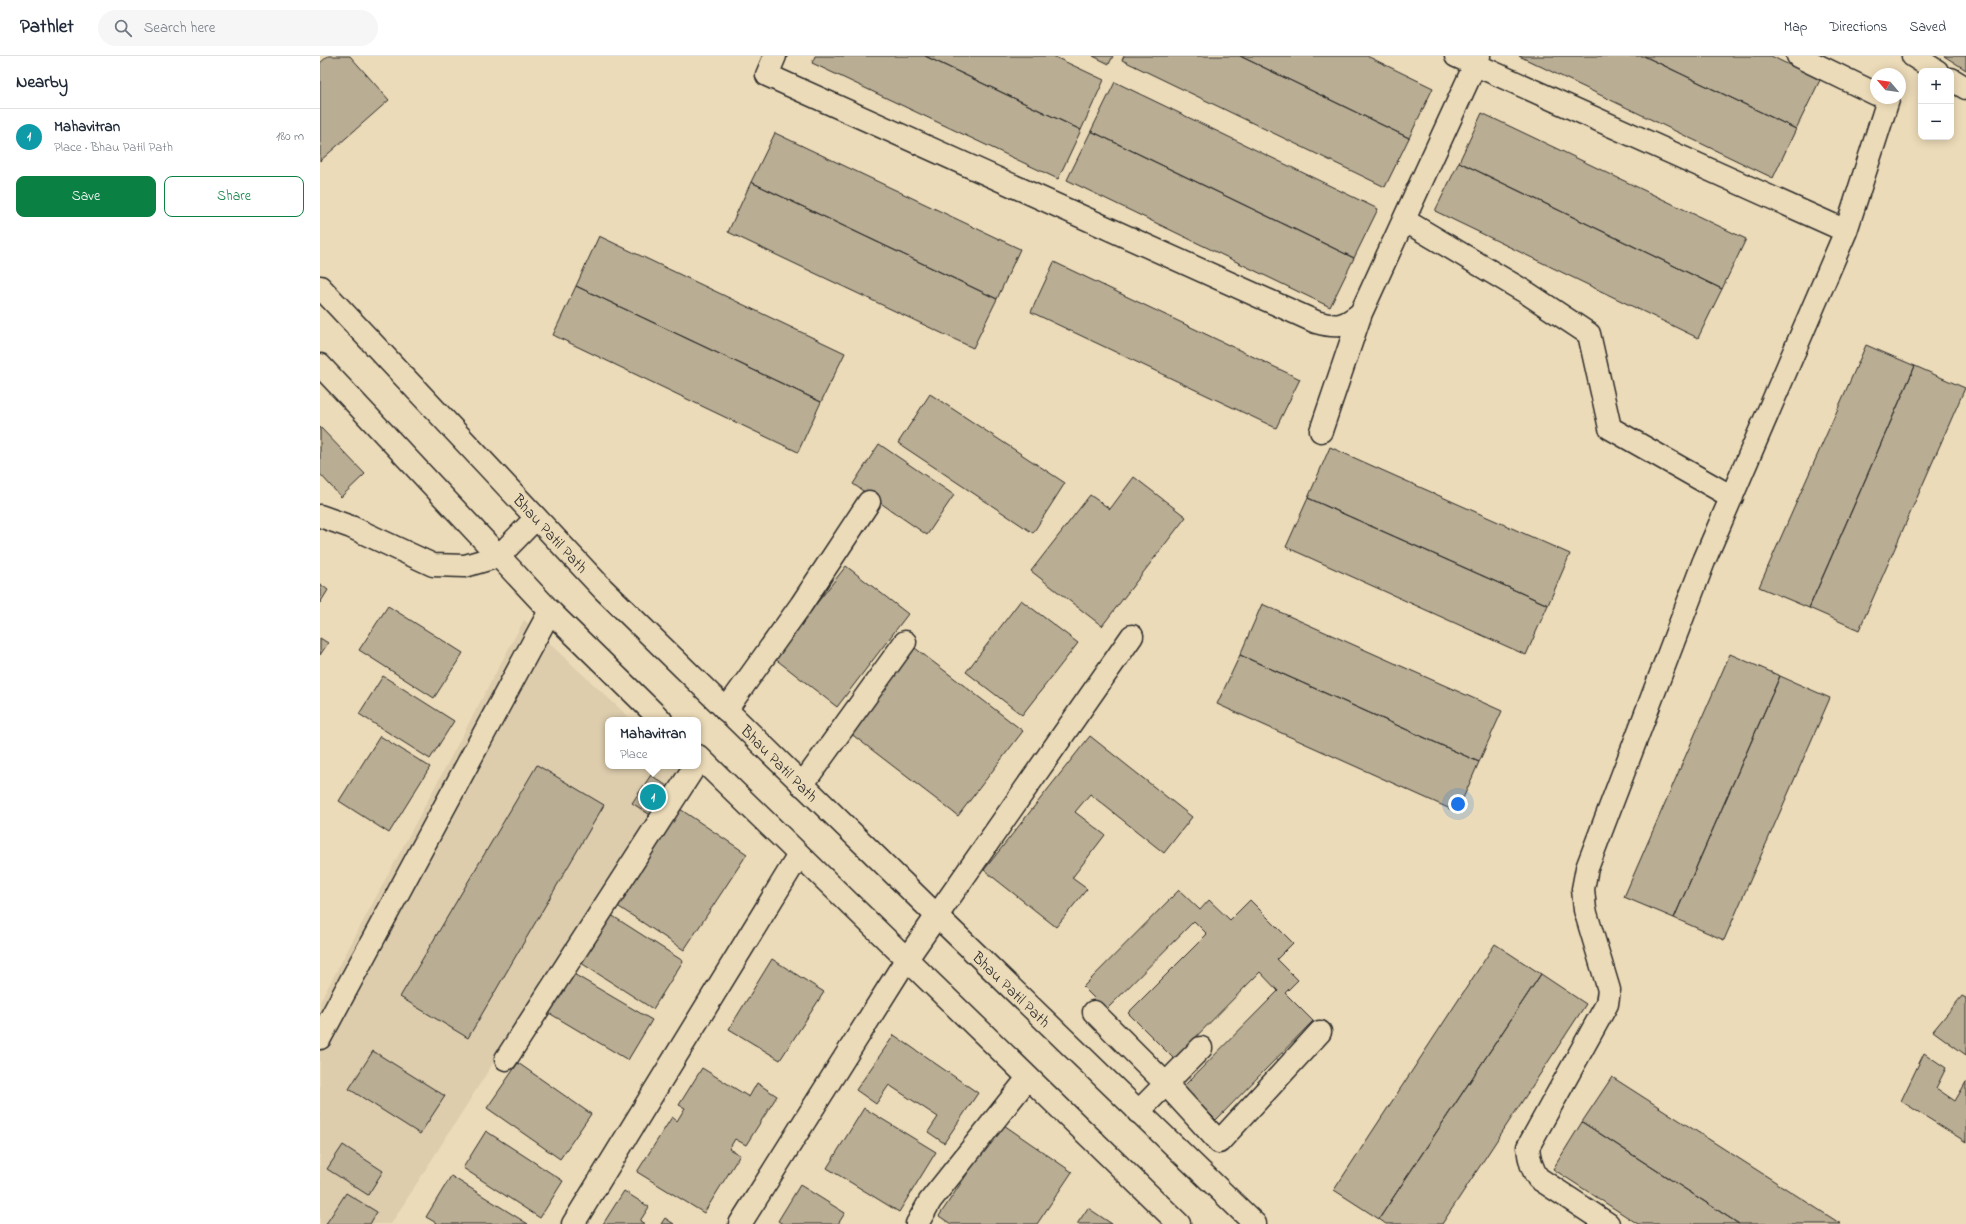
<!DOCTYPE html>
<meta charset="utf-8">
<style>
body{margin:0;font-family:"Indie Flower",sans-serif;background:#f6f6f7;color:#1f2937}
.controls{position:absolute;right:12px;top:12px;display:grid;overflow:hidden;border-radius:8px;box-shadow:0 2px 10px #0003}
.controls button{width:36px;height:36px;display:grid;place-items:center;padding:0;border:0;border-bottom:1px solid #e0e1e3;background:#fff;color:#1f2937;font:20px sans-serif}
.compass{position:absolute;left:1550px;top:12px;width:36px;height:36px;border-radius:50%;background:#fff;box-shadow:0 2px 10px #0003;rotate:299deg}
.you{position:absolute;left:1138px;top:748px;width:14px;height:14px;margin:-10px;border:3px solid #fff;border-radius:50%;background:#1a73e8;box-shadow:0 0 0 6px #1a73e833}
.badge{display:grid;place-items:center;width:26px;height:26px;border-radius:50%;background:#0b8043;color:#fff;font-size:13px;font-weight:700}
.pin{position:absolute;translate:-50% -50%;border:2px solid #fff;box-shadow:0 1px 4px #0006}
.popup{position:absolute;left:285px;top:661px;width:96px;height:52px;box-sizing:border-box;display:grid;place-content:center;border-radius:8px;background:#fff;filter:drop-shadow(0 1px 3px #0005);font-size:13px;white-space:nowrap;color:#747a83}
.popup b{font-size:15px;color:#1f2937}
.popup::after{content:'';position:absolute;left:50%;top:100%;margin-left:-8px;border:8px solid transparent;border-top-color:#fff}
.list{margin:0;padding:0;list-style:none}
h2{display:flex;justify-content:space-between;align-items:center;height:52px;margin:0;padding:0 16px;font-size:17px}
h2 small{font-size:13px;font-weight:400;color:#747a83}
.list li{display:grid;grid-template-columns:26px 1fr auto;gap:12px;align-items:center;box-sizing:border-box;height:56px;padding:0 16px;border-top:1px solid #e0e1e3}
.list b{display:block;font-size:15px;white-space:nowrap}
.list p{margin:0;font-size:13px;white-space:nowrap;color:#747a83}
.list em{font-size:13px;font-style:normal;color:#747a83}
.actions{display:flex;gap:8px;padding:12px 16px}
.actions a{flex:1;padding:9px 0;border:1px solid #0b8043;border-radius:8px;text-align:center;font-size:14px;color:#0b8043}
.actions .main{background:#0b8043;color:#fff}
.icon{flex:none;width:22px;height:22px;fill:none;stroke:currentColor;stroke-width:2;stroke-linecap:round;stroke-linejoin:round}
.map{position:relative;flex:none;width:1646px;height:1168px;overflow:hidden}
header{display:flex;align-items:center;gap:24px;box-sizing:border-box;height:56px;padding:0 20px;background:#fff;border-bottom:1px solid #e0e1e3}
header strong{font-size:19px}
nav{display:flex;gap:22px;margin-inline-start:auto;font-size:14px}
.search{width:280px;height:36px;background:#f6f6f7;display:flex;align-items:center;gap:10px;box-sizing:border-box;padding:0 14px;border-radius:22px;color:#747a83;font-size:15px}
main{display:flex}
aside{flex:1;background:#fff}
.map>svg:first-child{display:block}
</style>
<header>
<strong>Pathlet</strong>
<div class="search"><svg class="icon" aria-label="search" viewBox="0 0 24 24"><circle cx="10" cy="10" r="6"/><path d="M15 15l6 6"/></svg>Search here</div>
<nav><a>Map</a><a>Directions</a><a>Saved</a></nav>
</header>
<main>
<aside>
<h2>Nearby<small></small></h2>
<ul class="list">
<li><span class="badge" style="background:#0f9aa8">1</span><div><b>Mahavitran</b><p>Place · Bhau Patil Path</p></div><em>180 m</em></li>
</ul>
<div class="actions"><a class="main">Save</a><a>Share</a></div>
</aside>
<div class="map">
<svg width="1646" height="1168" viewBox="0 0 1646 1168">
<rect width="100%" height="100%" fill="#ecdbb8"/>
<filter id="ink" filterUnits="userSpaceOnUse"><feTurbulence type="fractalNoise" baseFrequency=".025" numOctaves="2"/><feDisplacementMap in="SourceGraphic" scale="8" xChannelSelector="R" yChannelSelector="G"/><feConvolveMatrix kernelMatrix="1 2 1 2 8 2 1 2 1" color-interpolation-filters="sRGB"/></filter>
<g filter="url(#ink)">
<path fill="#ddcdad" d="M204 564 312 664H288V710H362L71 1168H0V946Z"/>
<path fill="#b9ad93" stroke="#2b2b2b" d="M8 0H30L69 44 0 105V7Z
M495 0H605L761 74 738 123 492 7Z
M605 0H733L784 24 761 74Z
M773 0H793L789 8Z
M804 0H920L1089 82 1065 131 802 4Z
M920 0H1047L1113 32 1089 82Z
M1199 0H1324L1476 73 1453 122Z
M1324 0H1451L1500 24 1476 73Z
M1624 0H1646V14Z
M795 26 1058 153 1034 202 771 75Z
M1162 57 1426 183 1402 233 1139 106Z
M771 75 1034 202 1010 251 747 124Z
M455 77 700 193 677 243 431 126Z
M1139 106 1402 233 1378 282 1115 155Z
M431 126 677 243 653 292 408 176Z
M279 180 525 297 501 346 256 230Z
M734 206 980 323 956 372 711 256Z
M256 230 501 346 478 396 233 279Z
M1546 289 1595 310 1489 552 1439 531Z
M1595 310 1645 332 1539 574 1489 552Z
M610 338 745 427 713 477 578 387Z
M0 371 45 418 21 441 0 418Z
M559 388 634 439 607 479 533 428Z
M1010 391 1250 498 1228 549 988 442Z
M814 421 866 461 782 570 711 515 770 439 790 453Z
M988 442 1228 549 1206 599 966 491Z
M526 510 588 558 517 651 454 602Z
M0 528 8 534 0 547Z
M701 544 758 587 702 659 646 616Z
M942 548 1182 655 1159 706 920 599Z
M68 550 143 597 114 642 39 594Z
M0 582 8 587 0 599Z
M595 592 703 675 638 760 530 677Z
M1410 598 1460 620 1354 862 1304 841Z
M920 599 1159 706 1137 756 897 648Z
M63 620 134 665 110 703 39 658Z
M1460 620 1510 642 1404 884 1354 862Z
M60 680 110 711 69 777 19 745Z
M770 680 872 761 844 797 770 738 755 756 785 779 752 822 767 833 736 871 664 814Z
M217 709 284 749 148 982 80 941Z
M331 719 354 735 335 762 312 747Z
M354 749 427 798 364 894 290 845Z
M859 834 880 854 889 844 910 864 930 844 973 887 957 903 978 924 965 937 993 965 896 1064 863 1031 958 935 940 916 854 1003 808 957 887 878 874 865 786 954 763 931Z
M288 857 363 905 333 953 258 905Z
M1175 888 1221 918 1059 1163 1014 1134Z
M452 903 504 936 460 1004 409 973Z
M252 917 332 964 308 1004 229 957Z
M1221 918 1266 948 1122 1168H1066L1059 1163Z
M1642 940 1646 942V999L1613 975Z
M574 979 658 1037 624 1087 608 1076 618 1061 569 1029 556 1048 536 1034Z
M53 995 125 1040 100 1078 29 1033Z
M1604 997 1626 1012 1616 1032 1635 1045 1646 1026V1086L1581 1045Z
M198 1007 271 1058 240 1103 167 1052Z
M382 1012 429 1041 437 1027 457 1040 426 1089 415 1083 409 1093 420 1099 384 1157 317 1116 352 1061 357 1065 365 1052 359 1049Z
M1292 1021 1521 1168H1419L1262 1066Z
M544 1052 616 1096 579 1156 507 1112Z
M1262 1066 1419 1168H1318L1233 1113Z
M681 1067 752 1116 717 1168H631L619 1160Z
M166 1075 243 1125 220 1162 143 1112Z
M23 1089 63 1115 48 1139 7 1113Z
M131 1120 208 1168H118L106 1161Z
M480 1129 525 1157 518 1168H463L458 1165Z
M304 1135 329 1151 320 1165 325 1168H283Z
M26 1137 57 1156 50 1168H6Z
M768 1152 792 1168H757Z
M345 1162 354 1168H341Z"/>
<g fill="none" stroke-linecap="round" stroke-linejoin="round">
<defs>
<path id="minor" d="M455 0 447 19 996 266C1017 272 1024 271 1041 257L1159 0
M1136 0 1526 175
M1478 0 1556 38
M1593 0 1617 15
M1631 23 1646 32
M1084 164 1207 237 1269 278 1290 372 1412 441
M1001 375 1041 257
M0 460 31 471 113 509 145 510 179 500 216 462
M406 654 481 549 549 446
M482 729 585 586
M774 956 846 1028 899 1086 1000 976
M0 982 230 555
M186 1003 375 710
M818 1056 881 992
M253 1168 479 799
M420 1168 586 904 812 580
M597 1168 610 1145 708 1022
M1288 1168 1218 1122C1211 1112 1209 1103 1208 1091L1287 948 1289 934 1265 854 1263 833 1267 812 1384 505 1526 175 1568 44 1564 42"/>
<path id="major" d="M0 231 283 533 616 859 935 1168
M0 309 230 555 341 664
M378 700 859 1168"/>
</defs>
<use href="#minor" stroke="#2b2b2b" stroke-width="25"/>
<use href="#major" stroke="#2b2b2b" stroke-width="25"/>
<use href="#minor" stroke="#ecdbb8" stroke-width="22"/>
<use href="#major" stroke="#ecdbb8" stroke-width="22"/>
</g>
</g>
<g text-anchor="middle" stroke-width="3.5" stroke-linejoin="round" paint-order="stroke">
<g font-size="16" fill="#2b2b2b" stroke="#ecdbb8">
<text transform="translate(231 477) rotate(47)" y="6">Bhau Patil Path</text>
<text transform="translate(460 707) rotate(45)" y="6">Bhau Patil Path</text>
<text transform="translate(692 933) rotate(44)" y="6">Bhau Patil Path</text>
</g>
</g>
</svg>
<div class="controls">
<button>+</button>
<button>−</button>
</div>
<svg class="compass" viewBox="-18 -18 36 36"><path d="M0-13l5 13h-10z" fill="#e53935"/><path d="M0 13l5-13h-10z" fill="#747a83"/></svg>
<div class="you"></div>
<div class="pin badge" style="left:333px;top:741px;background:#0f9aa8">1</div>
<div class="popup"><b>Mahavitran</b>Place</div>
</div>
</main>
